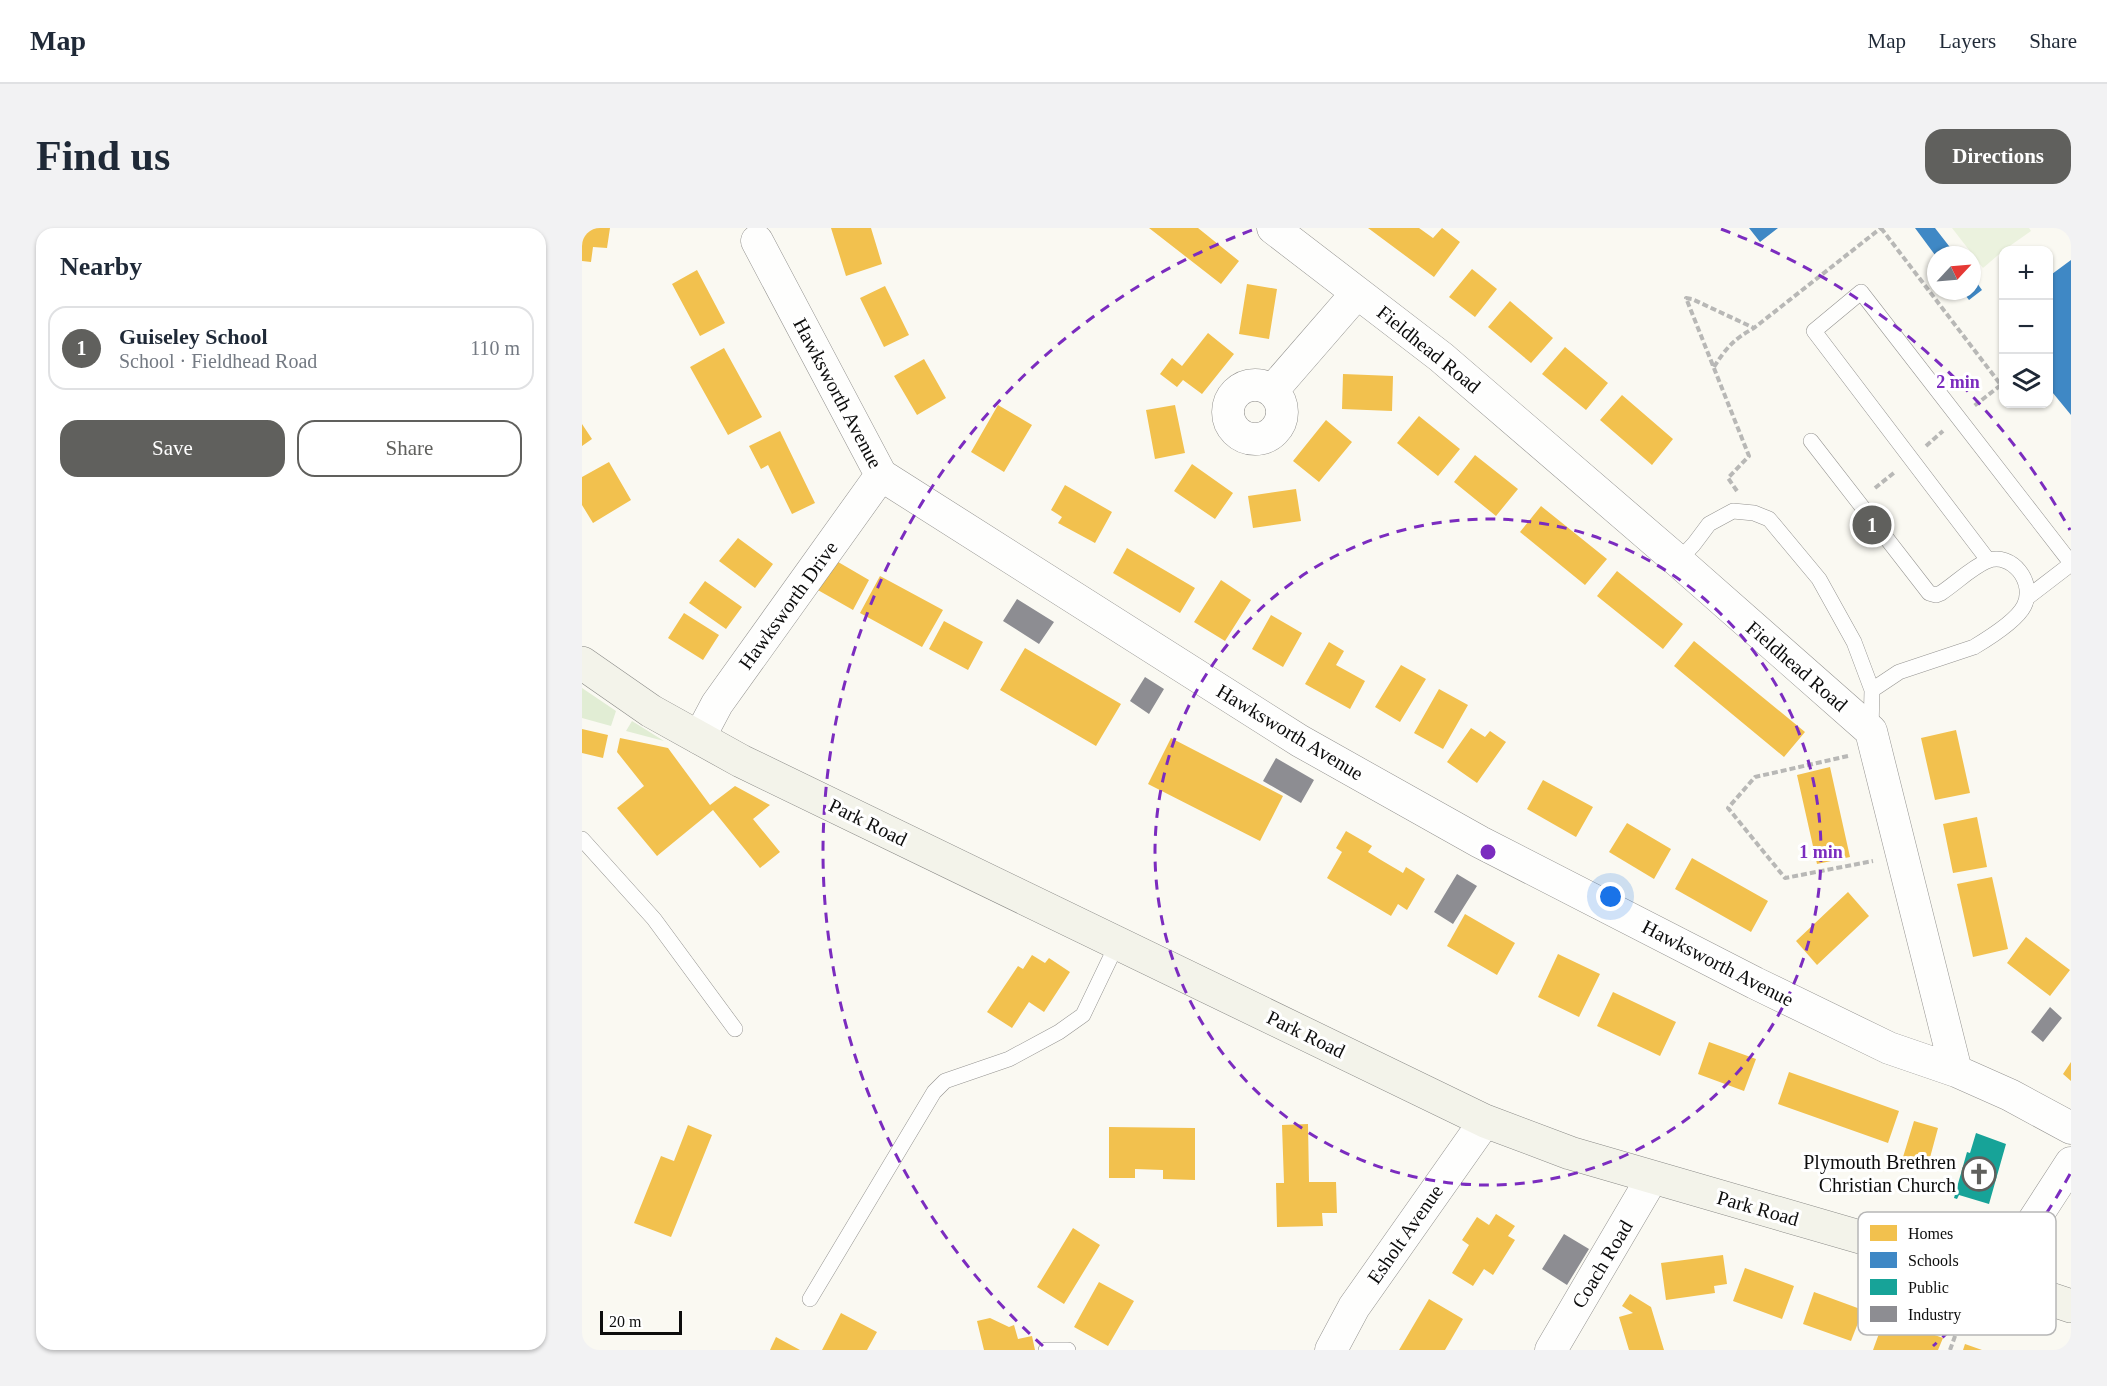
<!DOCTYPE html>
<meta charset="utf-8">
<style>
body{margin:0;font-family:"Times New Roman",serif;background:#f2f2f3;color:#1f2937}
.controls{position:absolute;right:18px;top:18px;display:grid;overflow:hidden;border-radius:12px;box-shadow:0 2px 4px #0004}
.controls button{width:54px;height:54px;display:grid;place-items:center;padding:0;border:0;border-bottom:2px solid #e0e1e3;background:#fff;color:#1f2937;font:30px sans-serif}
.compass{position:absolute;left:1345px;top:18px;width:54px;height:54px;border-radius:50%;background:#fff;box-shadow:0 2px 4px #0004;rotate:64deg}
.scale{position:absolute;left:18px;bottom:15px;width:82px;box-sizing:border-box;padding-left:6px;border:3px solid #0d0d0d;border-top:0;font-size:16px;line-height:21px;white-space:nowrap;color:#0d0d0d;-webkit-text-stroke:4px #fff;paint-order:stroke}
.you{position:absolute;left:1029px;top:669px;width:21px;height:21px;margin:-15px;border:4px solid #fff;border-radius:50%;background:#1a73e8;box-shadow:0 0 0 9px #1a73e833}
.badge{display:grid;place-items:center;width:39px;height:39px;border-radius:50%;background:#60605d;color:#fff;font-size:20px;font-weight:700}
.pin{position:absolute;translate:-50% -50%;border:3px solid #fff;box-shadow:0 2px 6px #0006}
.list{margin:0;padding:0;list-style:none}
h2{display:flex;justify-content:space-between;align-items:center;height:78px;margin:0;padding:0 24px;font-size:26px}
h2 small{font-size:20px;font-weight:400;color:#747a83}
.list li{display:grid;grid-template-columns:39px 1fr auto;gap:18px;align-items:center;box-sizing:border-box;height:84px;margin:0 12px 12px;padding:0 12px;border:2px solid #e0e1e3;border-radius:18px}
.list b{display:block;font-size:22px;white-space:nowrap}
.list p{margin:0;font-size:20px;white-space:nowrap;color:#747a83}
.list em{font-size:20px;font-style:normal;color:#747a83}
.actions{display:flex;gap:12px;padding:18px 24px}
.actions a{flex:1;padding:14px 0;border:2px solid #60605d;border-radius:18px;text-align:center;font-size:21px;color:#60605d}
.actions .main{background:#60605d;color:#fff}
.icon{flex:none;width:33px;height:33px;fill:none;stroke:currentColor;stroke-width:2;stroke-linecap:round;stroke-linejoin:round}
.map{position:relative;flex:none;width:1489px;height:1122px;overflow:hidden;border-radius:18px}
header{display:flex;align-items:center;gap:36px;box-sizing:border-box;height:84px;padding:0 30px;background:#fff;border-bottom:2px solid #e0e1e3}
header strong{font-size:28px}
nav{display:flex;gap:33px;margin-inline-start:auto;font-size:21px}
.intro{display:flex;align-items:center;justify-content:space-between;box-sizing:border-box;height:144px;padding:0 36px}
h1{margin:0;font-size:42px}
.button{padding:15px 27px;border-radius:18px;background:#60605d;color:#fff;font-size:21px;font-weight:700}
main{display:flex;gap:36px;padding:0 36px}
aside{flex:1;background:#fff;border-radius:18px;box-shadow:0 2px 4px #0004}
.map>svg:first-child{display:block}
</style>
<header>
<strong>Map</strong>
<nav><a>Map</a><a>Layers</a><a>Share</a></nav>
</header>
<div class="intro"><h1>Find us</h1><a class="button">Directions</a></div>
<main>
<aside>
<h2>Nearby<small></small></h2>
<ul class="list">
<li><span class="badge">1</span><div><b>Guiseley School</b><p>School · Fieldhead Road</p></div><em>110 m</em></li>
</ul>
<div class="actions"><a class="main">Save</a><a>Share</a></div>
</aside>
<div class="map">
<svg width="1489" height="1122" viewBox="0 0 1489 1122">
<rect width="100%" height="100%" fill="#faf9f2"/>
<path fill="#e1edd4" d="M0 460 34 483 29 498 0 490Z
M50 493 82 513 44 503Z"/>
<path fill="#ebf2de" d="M1370 0H1447L1449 3 1422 22 1401 40Z"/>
<path fill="#f2c14e" d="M0 0H28L25 20 11 19 9 34 0 33Z
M249 0H289L300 36 264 48Z
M567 0H616L657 33 639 56Z
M786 0H837L851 10 860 0 878 14 852 49Z
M890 41 915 61 893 89 867 69Z
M115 42 143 95 118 108 90 56Z
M665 56 695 61 687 111 657 106Z
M303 58 327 107 302 119 278 70Z
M928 73 971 110 949 135 906 99Z
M626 105 652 126 620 166 601 152 595 159 578 146 590 130 600 138Z
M983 119 1026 155 1004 182 960 146Z
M142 120 180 189 146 207 108 139Z
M342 131 364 170 335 187 312 148Z
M761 146 811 148 810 183 760 181Z
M1040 167 1091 211 1070 237 1018 192Z
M416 177 450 197 422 244 389 224Z
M593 177 603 225 573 231 564 182Z
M837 188 878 221 856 248 815 215Z
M744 192 770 214 737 254 711 233Z
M0 196 10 211 0 218Z
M198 203 233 275 210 286 186 237 179 241 167 218Z
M893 227 936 261 914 288 872 254Z
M27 234 49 272 11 295 0 277V249Z
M610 236 651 265 633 291 592 263Z
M483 257 530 284 513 315 476 295 480 289 469 282Z
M714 261 719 293 671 300 666 268Z
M959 278 1025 331 1003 357 938 304Z
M156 310 191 336 173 360 137 333Z
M545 320 613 360 598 385 531 345Z
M251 331 287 352 271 382 234 361Z
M1035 343 1101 396 1081 421 1015 368Z
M298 348 361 382 340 419 278 385Z
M639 352 669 372 643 413 612 394Z
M123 353 160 379 144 401 107 375Z
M102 385 137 407 121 432 86 410Z
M689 387 720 405 701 439 670 421Z
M362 393 401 414 386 442 347 421Z
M1112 413 1223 504 1202 529 1092 438Z
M747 414 762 423 754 437 783 453 768 481 723 456Z
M443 420 539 476 514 518 418 462Z
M819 437 844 451 818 494 793 479Z
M857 461 886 477 861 521 832 505Z
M889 500 903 509 908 503 924 514 895 555 865 534Z
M0 501 26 507 21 530 0 525Z
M1374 502 1388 565 1353 572 1339 510Z
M38 510 86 520 128 577 153 558 188 577 171 591 198 624 178 640 131 582 75 628 35 580 62 558 35 524Z
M589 510 701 568 678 613 566 556Z
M1248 539 1268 629 1235 636 1215 547Z
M961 552 1011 579 994 609 945 581Z
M1395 589 1405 639 1371 645 1361 596Z
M1045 595 1089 621 1072 651 1027 624Z
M764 603 790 618 786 624 799 632 821 645 824 639 843 651 825 682 816 676 809 688 745 650 760 624 754 620Z
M1110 630 1186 673 1169 704 1093 661Z
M1410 649 1426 721 1391 729 1375 656Z
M1266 664 1287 688 1235 737 1214 713Z
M883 686 933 715 915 747 865 718Z
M1444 709 1488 742 1468 768 1425 735Z
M976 726 1018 746 997 789 956 769Z
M450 727 463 735 467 730 488 744 462 784 447 774 430 800 405 784 436 738 441 741Z
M1031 764 1094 794 1078 828 1015 798Z
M1127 814 1174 831 1162 863 1116 846Z
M1489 834V853L1481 846Z
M1207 844 1317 883 1306 915 1196 876Z
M1332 893 1356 900 1346 937 1321 929Z
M726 896 727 954H754L755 985H740L741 998 695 999 694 955H702L700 897Z
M106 897 130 907 89 1009 52 995 79 928 92 933Z
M527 899 613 900V952L581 951V942L553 941V950H527Z
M914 986 933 998 926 1008 933 1012 911 1047 902 1041 891 1058 870 1045 887 1017 880 1012 895 989 907 997Z
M491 1000 518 1017 482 1076 455 1059Z
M1141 1027 1145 1056 1132 1058 1133 1065 1084 1072 1079 1035Z
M1163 1040 1212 1058 1200 1091 1151 1073Z
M517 1054 552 1073 526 1118 492 1099Z
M1232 1064 1281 1082 1269 1113 1221 1096Z
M1048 1066 1069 1079 1082 1122H1047L1037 1089 1051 1085 1040 1078Z
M847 1071 881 1091 863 1122H817Z
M259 1085 295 1104 285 1122H240Z
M1303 1089 1361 1110 1356 1122H1291Z
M408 1090 427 1099 432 1097 436 1111 450 1108 453 1122H402L395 1093Z
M194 1109 218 1122H188Z
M1383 1116 1400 1122H1381Z"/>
<path fill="#3f88c5" d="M1167 0H1196L1178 14Z
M1333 0H1353L1374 27H1353Z
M1489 32V187L1466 159V49Z
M1390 48 1400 62 1387 72 1380 63H1390Z"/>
<path fill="#17a398" d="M1394 905 1424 916 1407 976 1377 967 1375 971 1372 970 1385 924 1388 925Z"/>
<path fill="#8d8d92" d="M435 371 472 394 457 416 421 393Z
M563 449 582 461 567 486 548 473Z
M694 530 732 552 719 575 681 553Z
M875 646 895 658 871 696 852 684Z
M1468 779 1480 790 1461 814 1449 804Z
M982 1006 1007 1021 985 1057 960 1041Z"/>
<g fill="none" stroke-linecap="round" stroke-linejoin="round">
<defs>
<path id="service" d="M1229 213 1347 365 1354 367 1359 365C1374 355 1389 340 1405 333 1430 323 1454 355 1442 378 1435 392 1407 410 1392 419L1317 444 1290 462
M1406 332 1232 103 1279 64 1489 335
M1096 333 1112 316 1127 296 1151 283 1172 285 1187 291 1237 351 1272 414 1290 462 1289 502
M1446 369 1489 336
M0 611 72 691 153 801
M228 1071 352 864 363 853 427 831 477 804 501 787 536 714
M464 1122H486"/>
<path id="minor" d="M691 0 859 129 1096 333 1289 503 1374 843 1428 867 1489 900
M175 13 299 247 718 513 898 614 1173 755 1307 820 1374 843
M646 184a27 27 0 1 1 54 0a27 27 0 1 1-54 0Z
M690 163 775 65
M117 510 135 476 299 247
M1421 1055 1432 1023 1489 935
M749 1122 772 1079 903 893
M969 1122 1070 950"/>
<path id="secondary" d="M0 435 69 483 159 533 903 893 988 925 1309 1018 1489 1078"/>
</defs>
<use href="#service" stroke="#949390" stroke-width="16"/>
<use href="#minor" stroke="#949390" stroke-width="33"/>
<use href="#secondary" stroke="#8a8a87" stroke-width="34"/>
<path stroke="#b8b8b6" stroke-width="4" stroke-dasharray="6 3" stroke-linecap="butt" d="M1299 0 1419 157 1392 178
M1132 139C1144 120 1152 111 1172 100
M1344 218 1361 203
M1293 260 1313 244
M1155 263 1146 250 1167 228 1104 70 1110 71 1172 100 1299 0
M1266 528 1173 549 1146 580 1203 650 1291 633
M1368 1122 1385 1075"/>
<use href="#service" stroke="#fefefd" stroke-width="15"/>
<use href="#minor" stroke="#fefefd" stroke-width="32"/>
<use href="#secondary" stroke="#f3f3ea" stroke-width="33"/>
</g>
<g fill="none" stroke="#7b2cbf" stroke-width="3" stroke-dasharray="10 8">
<circle cx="906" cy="624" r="333"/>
<path d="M1488 946A665 665 0 0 1 1351 1118M461 1118A665 665 0 0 1 673 1M1139 1A665 665 0 0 1 1488 302"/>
</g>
<defs>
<symbol id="church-ring" viewBox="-11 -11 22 22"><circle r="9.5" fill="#fff" stroke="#60605d" stroke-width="1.5"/><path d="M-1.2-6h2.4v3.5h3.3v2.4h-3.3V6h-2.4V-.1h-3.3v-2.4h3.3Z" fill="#60605d"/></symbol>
</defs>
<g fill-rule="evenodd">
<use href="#church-ring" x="1378" y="927" width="38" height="38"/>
</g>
<g text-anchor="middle" stroke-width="6" stroke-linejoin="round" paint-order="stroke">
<g font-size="20" fill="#0d0d0d" stroke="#fff">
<text transform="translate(847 121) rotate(39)" y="7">Fieldhead Road</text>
<text transform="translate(256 165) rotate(62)" y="7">Hawksworth Avenue</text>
<text transform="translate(206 377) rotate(-54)" y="7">Hawksworth Drive</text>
<text transform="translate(1215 438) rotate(41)" y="7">Fieldhead Road</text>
<text transform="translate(708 504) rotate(31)" y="7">Hawksworth Avenue</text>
<text transform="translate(286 594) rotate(26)" y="7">Park Road</text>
<text transform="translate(1136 735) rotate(27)" y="7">Hawksworth Avenue</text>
<text transform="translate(724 806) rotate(26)" y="7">Park Road</text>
<text transform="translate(1176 980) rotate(16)" y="7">Park Road</text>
<text transform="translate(823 1006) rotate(-55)" y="7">Esholt Avenue</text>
<text transform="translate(1020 1036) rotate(-59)" y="7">Coach Road</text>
</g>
<g font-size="20" fill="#0d0d0d" stroke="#fff" text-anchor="end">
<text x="1374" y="941">Plymouth Brethren<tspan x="1374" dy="23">Christian Church</tspan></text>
</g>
</g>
<rect x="1276" y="984" width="198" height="123" rx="9" fill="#fff" stroke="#b6b6b6" stroke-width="1.5"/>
<rect x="1288" y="997" width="27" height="16" fill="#f2c14e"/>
<rect x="1288" y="1024" width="27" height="16" fill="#3f88c5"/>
<rect x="1288" y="1051" width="27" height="16" fill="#17a398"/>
<rect x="1288" y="1078" width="27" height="16" fill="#8d8d92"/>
<g font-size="16" fill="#0d0d0d">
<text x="1326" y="1011">Homes</text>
<text x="1326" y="1038">Schools</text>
<text x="1326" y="1065">Public</text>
<text x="1326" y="1092">Industry</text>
</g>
<circle cx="906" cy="624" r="9" fill="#7b2cbf" stroke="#fff" stroke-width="3"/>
<g font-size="18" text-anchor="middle" font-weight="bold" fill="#7b2cbf" stroke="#fff" stroke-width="6" stroke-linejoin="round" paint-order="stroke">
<text x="1376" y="160">2 min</text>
<text x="1239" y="630">1 min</text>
</g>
</svg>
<div class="controls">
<button>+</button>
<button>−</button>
<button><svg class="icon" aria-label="layers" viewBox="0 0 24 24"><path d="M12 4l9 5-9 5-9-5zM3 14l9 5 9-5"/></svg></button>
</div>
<svg class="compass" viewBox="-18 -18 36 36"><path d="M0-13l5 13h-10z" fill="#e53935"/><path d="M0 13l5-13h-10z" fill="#747a83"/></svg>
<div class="scale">20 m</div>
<div class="you"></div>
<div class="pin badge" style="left:1290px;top:297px">1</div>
</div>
</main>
